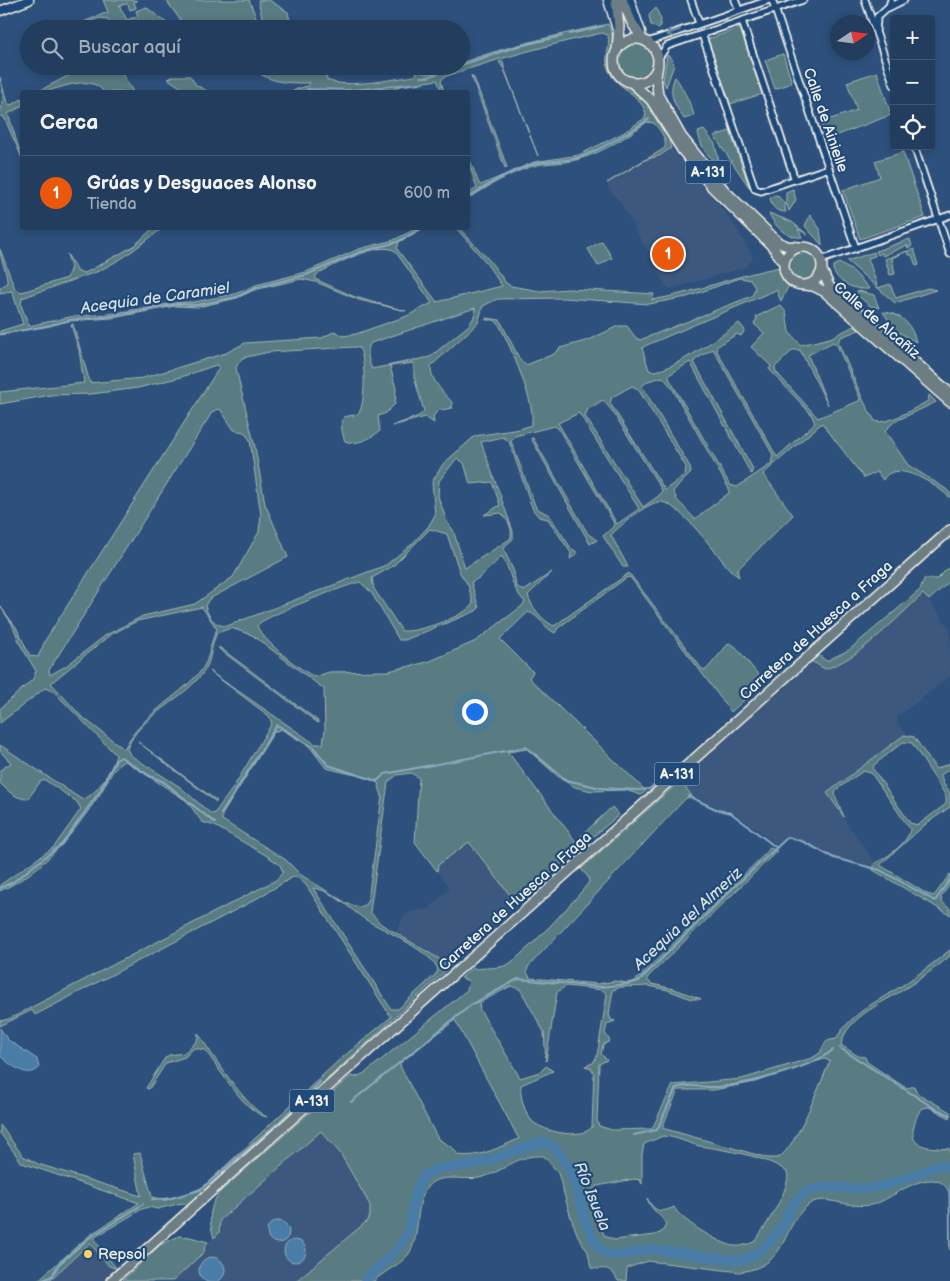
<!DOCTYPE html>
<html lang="es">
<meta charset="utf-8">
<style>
body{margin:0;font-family:"Balsamiq Sans",sans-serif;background:#2e4866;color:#f1f3f6}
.controls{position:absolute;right:15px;top:15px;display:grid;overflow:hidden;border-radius:5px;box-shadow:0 2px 8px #0003}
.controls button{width:45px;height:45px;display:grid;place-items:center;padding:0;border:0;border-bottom:1px solid #3f5672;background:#223d5d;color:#f1f3f6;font:25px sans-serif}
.compass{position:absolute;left:830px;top:15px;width:45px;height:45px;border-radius:50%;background:#223d5d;box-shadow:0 2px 8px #0003;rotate:77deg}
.you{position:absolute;left:474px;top:711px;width:18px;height:18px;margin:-12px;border:4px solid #fff;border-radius:50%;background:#1a73e8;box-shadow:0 0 0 8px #1a73e833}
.badge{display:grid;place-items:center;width:32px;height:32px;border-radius:50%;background:#ea580c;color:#fff;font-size:16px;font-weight:700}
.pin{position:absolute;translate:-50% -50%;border:2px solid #fff;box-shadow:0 1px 5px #0006}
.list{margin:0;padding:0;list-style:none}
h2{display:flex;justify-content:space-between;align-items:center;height:65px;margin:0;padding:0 20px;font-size:21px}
h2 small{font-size:16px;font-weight:400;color:#a2aebc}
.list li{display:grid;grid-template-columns:32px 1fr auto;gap:15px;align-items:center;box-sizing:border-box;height:75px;padding:0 20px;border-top:1px solid #3f5672}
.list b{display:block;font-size:19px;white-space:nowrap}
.list p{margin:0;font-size:16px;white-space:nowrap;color:#a2aebc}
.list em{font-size:16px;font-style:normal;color:#a2aebc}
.icon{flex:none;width:28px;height:28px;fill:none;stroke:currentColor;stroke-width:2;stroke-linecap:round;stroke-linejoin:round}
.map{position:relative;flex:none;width:950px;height:1281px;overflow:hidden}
.search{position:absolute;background:#223d5d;box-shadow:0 2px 8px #0003;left:20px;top:20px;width:450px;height:55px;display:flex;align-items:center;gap:12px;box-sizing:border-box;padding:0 18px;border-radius:28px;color:#a2aebc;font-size:19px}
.panel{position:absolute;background:#223d5d;box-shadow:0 2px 8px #0003;left:20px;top:90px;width:450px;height:140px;border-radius:5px}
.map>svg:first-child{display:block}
</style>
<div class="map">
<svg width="950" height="1281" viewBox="0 0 950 1281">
<rect width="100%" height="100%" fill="#2d517c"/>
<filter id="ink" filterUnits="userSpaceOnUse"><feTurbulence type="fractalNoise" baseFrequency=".02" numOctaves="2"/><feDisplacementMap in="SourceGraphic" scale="10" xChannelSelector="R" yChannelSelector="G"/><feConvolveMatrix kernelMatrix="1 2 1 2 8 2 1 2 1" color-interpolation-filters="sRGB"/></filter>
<g filter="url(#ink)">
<path fill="#3d597e" d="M671 148 731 220 740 234 753 258 746 267 670 289 665 285 620 201 609 190 607 183 644 160 659 156Z
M924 594 950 629V676L897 717 898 725 909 735H904L829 790V797L875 863 874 867 835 857 807 842 788 836 778 845 732 811 723 810 692 796 685 790 680 781 811 661 817 667 858 651Z
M469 842 517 904 451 966 397 932 403 917 414 911 429 909 450 888 437 871 438 865Z
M321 1131 340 1153 370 1205V1215L366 1222 296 1281H173L204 1252 205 1246 219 1233 220 1220Z
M90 1243 109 1266 116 1270 104 1281H48Z"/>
<path fill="#587c81" stroke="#a6b6b4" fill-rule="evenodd" d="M103 0H134L137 1 134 2 136 8 130 10 128 4 119 5 127 20 138 16 136 11 146 7 168 24 162 29H114L108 19 100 18 66 29 108 12Z
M166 0H249L261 29H193L181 21Z
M258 0H269L288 12 291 26 272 29 263 22Z
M656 8 661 20 659 29 651 25 649 15Z
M608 24C619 46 604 59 613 73 618 82 627 84 635 89 647 99 670 134 671 148L659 156 644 160 607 183 665 148C667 139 660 130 654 123L647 122C626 137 604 152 579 159 565 164 548 162 533 166 510 173 488 186 468 199V194L477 188 468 161V155L479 184 481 185 534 162 579 155 623 133 645 118 646 113C639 92 616 88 609 71 603 59 611 48 608 35L602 33C548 45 496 59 444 77L441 81 444 92H442L437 80 400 86 394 89V92L383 89 311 90 292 92 297 89 308 86 310 83C281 83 272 83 248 66H324L327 80C347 89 392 79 415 76L417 74 414 66H418L421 72C433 78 448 66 461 66V63C509 45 559 35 608 24Z
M740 28 762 94 730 104 708 39Z
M619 60a18 18 0 1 1 36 0a18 18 0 1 1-36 0Z
M783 54 792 83 775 89 765 60Z
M667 55 672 59 674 65 666 87 663 80Z
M503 61 504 68 538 156 504 69 499 62Z
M87 66H118L133 92H104C88 71 58 92 37 92Z
M877 72 891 115 827 139 822 125 826 124 825 121 857 110 847 82Z
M471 75 474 78 507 167 505 168Z
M174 76H190L196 85 209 92H188L168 79Z
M0 77 7 103 11 105 22 99V106L8 114 22 158 4 117 0 116 3 98Z
M675 77C680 82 693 108 694 116L684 119C675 105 667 94 675 77Z
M704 130 715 144 719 162C706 158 700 144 698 132Z
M730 131 749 187 714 136Z
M903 152 925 217 860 239 843 190 880 177 875 161Z
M793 189 796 200 789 211 786 202V192Z
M777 195 784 203 786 212C776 212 771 207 770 197Z
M769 213 792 222 808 235 798 229 802 237C787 239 774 226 769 213Z
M810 215 820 229 822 245 805 226Z
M153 228H163L124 257 99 271 22 298 21 305 29 326 70 317 109 314 180 302H194L235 294 256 285 306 272 359 249 394 240 417 228H424L399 242 397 249 437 302 502 286 484 260 456 228H459L490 261 506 283 511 286 540 291 570 289 654 294 652 300C695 293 736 275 780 267L782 276 789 285 781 301 776 290 647 345 642 348 649 370C663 378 725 333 739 323L745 330 741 336 737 334 716 347 717 351 777 457 815 423 811 414 769 369 771 366 751 347 764 333 754 324 757 319 756 317 780 305 786 312 789 332 801 345 830 338 854 326 859 330 841 337 838 342 864 402 875 421C887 426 916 407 928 401L929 395 936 402 894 422 885 431 908 465 946 489 950 493V498C939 486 894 457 883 480L877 472 864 478 822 423 763 474 793 515 737 570 739 577 732 572C719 558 677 498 658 502 646 504 620 526 611 535L628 567H623L603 536 613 527 614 523 558 428 554 426 515 436 511 441 536 508 549 515 571 548 578 553 570 559 571 553 548 519 539 517 533 510 509 441 503 437 481 442 513 531V539L506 545 504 550 514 572 516 586 524 591 552 572 528 595C531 607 543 621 554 626L629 573 702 669 706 670 729 643 736 647 764 682 731 712 630 577 626 578 558 628 555 633C544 628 539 615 528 612L500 639 533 672 529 678 646 791 641 795 625 790 592 791 575 787 561 779 527 749 508 752 580 847 517 904 469 842 438 865 437 871 415 842 419 778 411 773 397 775 388 782 370 912 381 924 451 966 188 1206 182 1203 157 1209 149 1207 142 1209 95 1237V1241L117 1269 109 1266 90 1243 52 1278 48 1281H37L90 1235 139 1203 22 1163 0 1133V1125L23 1156 38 1164 141 1196 133 1154 140 1153 152 1197C165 1202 191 1193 203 1187L337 1062 391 1017 306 885 298 878 293 877 249 903 35 1015 32 1010 0 1026V1021L9 1019 276 880 283 872 280 865 269 857 215 826 202 822 187 801 125 761C113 764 105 788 98 797 71 836 44 871 0 891V885L54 847 81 809 77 802 45 780 40 782 28 799C16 799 8 791 0 783V770L11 763 0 751V745L81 799C95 799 113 768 116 755L54 692 45 688 0 723V709L33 679 36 671 21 646 12 624 0 606 16 627 30 656 38 657 46 639 219 368 217 365 213 366 181 377 138 388 91 394 51 395 0 404V392L84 383 79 350 71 325 73 324 90 383 143 378 226 353 245 343 322 338 335 331 343 336 356 334 407 316 432 303 395 251C381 240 332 266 317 274L315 279 355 297 406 311 359 300 316 282 301 279 254 290 237 298 198 307 175 306 112 318 69 321 0 335V331L23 324 12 291 0 293V288L7 283C8 272 0 261 0 249L15 289 22 292 67 278 71 267 67 254 78 272 85 273 134 246ZM740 278 751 280 755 288 752 296 640 340 636 338 627 326H618L589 340 560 348 554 354 526 365 520 360 500 320 486 318V320H494L498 323C507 338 539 410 531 425L520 429 475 436 443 464 432 482 435 515 428 527 412 544 386 565 227 626C214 626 209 617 205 606L209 599 288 557 265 504 255 447 237 373 236 367 242 358 269 352 354 347 359 348C366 357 366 406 358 414L344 417C340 423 342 435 345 441 357 446 371 438 380 431L378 416 386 413 395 404 396 389 390 366 414 363V377L424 411 419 416 392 426 425 417 434 423 433 417 437 411 452 408V402C443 393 430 379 431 366L478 323 483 306 497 299 564 298 649 304 687 297ZM475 308 474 317 469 325 430 357 372 369C368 362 366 349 371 343ZM833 342 837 345 860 398 859 401 818 418 776 372 775 367 793 350H800L828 405 808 355ZM713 349 773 455 771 464 737 487 730 485 669 378V375L690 362 751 474 753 469 694 362 696 359ZM663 377 672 388 729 489V493L695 519 677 500 673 491 691 473 690 467 642 386 648 381ZM632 386 638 389 686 467 685 475 665 490 610 403 612 397ZM603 400 613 412 662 490 660 495 643 507 585 416 588 409ZM220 409 234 430 244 432 250 440 261 515 259 532 233 577 195 604 143 616 106 635 66 666 50 675 49 670 211 414 215 410ZM579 413 638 507 639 509 617 524 558 423ZM457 458 464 463 470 484 492 482 500 505 484 515 501 513C508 519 514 531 510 539L465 568 453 530 447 522 438 496 439 481ZM430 529 447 534 460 573 468 585 473 603C468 616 416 633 402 631L374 589 372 578 393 566ZM502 556C512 572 510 587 525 602L522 606 476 641 428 662 388 671 329 672 315 677C300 670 263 641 257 626 259 618 346 585 360 582L371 592 399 640H405L476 611 479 608 471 582 479 578ZM202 607 217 629C209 643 211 659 200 672 177 698 140 716 124 749L81 716 51 683 110 635 137 621ZM231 628 252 635 324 689 325 729 323 744H315L209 671 269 716 272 723 233 788 214 814 210 813 180 787 130 755 127 749C140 714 185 700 205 670 212 659 211 644 217 633ZM281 729 309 746 326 768 364 777 378 783 382 796 373 865 368 899 365 905 360 907 348 904 301 875 286 860 222 820V815L274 732ZM313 888C332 890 351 910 366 920 382 929 434 953 438 970L436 974 398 1009H391Z
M910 239 912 246 908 248 907 245 883 256 882 253 878 255 876 251Z
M602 241 612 258 598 266 588 249Z
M914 249 919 265 916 266 912 255H909L907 251 892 258 895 274 890 275 885 259Z
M787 265a16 16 0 1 1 32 0a16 16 0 1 1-32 0Z
M874 252 875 256 868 258 878 288 890 284 896 298 928 288 936 290 895 303 847 261Z
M839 263 854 272 870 289C855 290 840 285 833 270V266Z
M859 291 874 295 879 308 870 306 855 293Z
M883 312C901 313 912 325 916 342L895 330Z
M531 438H533L588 534 597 540 590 544Z
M950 566V581L929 600 923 594C896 618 861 658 825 669L811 661 819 655 826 661 849 650 920 590 924 579H937Z
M219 647 318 721V723L219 649Z
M904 735 914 737 936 769 950 763V768L941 775 943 783 950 793V807L927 823 880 865 927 894 934 896 950 874V884L941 897 942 902 950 909V915L873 870 875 863C887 858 909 842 910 829L871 773 863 771 836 790 835 795 844 817 827 793ZM903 742 912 743 946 796V804L918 825 910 823 873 769 874 765Z
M138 742 217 801 216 802 142 745Z
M680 781 692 796 685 799 528 967 527 972 530 978 598 984 615 981 627 983 635 981 769 850V847L777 851 648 977 647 980 652 984 674 989 701 999H691L668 990 649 986 621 987 613 990 609 1014 611 1020 615 1021 607 1024 605 1033 610 1041 603 1045 601 1054 607 1060 599 1064 597 1121 599 1126 612 1130 652 1129 673 1085 742 1079 812 1058 820 1053 826 1041 836 1039C851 1013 878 1001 903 985 919 974 935 962 950 950V956C936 968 921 978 906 988 885 1002 846 1017 841 1045L858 1056 865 1057 867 1062 903 1086 908 1088 914 1086 917 1093 950 1112V1118L929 1107 923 1108C917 1113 916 1119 914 1126 907 1150 933 1147 950 1149V1250L949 1192C934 1161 892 1199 875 1204 854 1211 826 1194 811 1203 779 1225 792 1265 740 1272L648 1261 627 1268 626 1281H618C609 1263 604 1271 591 1268L588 1252 578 1236 571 1218 558 1173 544 1156C517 1154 507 1170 483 1177 468 1182 439 1172 428 1186 414 1204 421 1233 410 1252 404 1263 384 1271 374 1281H296L366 1222 370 1215V1205L340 1153 321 1131 220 1220 219 1233 214 1238C208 1219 209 1206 221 1191L351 1076 356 1077 365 1073 467 990 469 981 461 978 473 967 476 969C486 967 498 969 507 965 523 956 577 899 589 882L588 877 581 869ZM511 986 520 989 544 1032 546 1061 557 992 566 986 603 990 607 995 597 1056 593 1063 585 1066 591 1068 594 1073 592 1127C582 1140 545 1132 533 1122 525 1115 519 1094 521 1085L553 1071 546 1066 540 1072 520 1078 480 1010 479 1003ZM455 1020 519 1139C498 1147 482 1158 458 1155L453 1148 438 1139 401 1068 400 1063ZM824 1059 830 1061C820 1083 797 1147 778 1158H768L662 1128 678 1090H714L755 1082ZM663 1136C677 1137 687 1143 700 1146 724 1150 768 1156 787 1172 793 1185 763 1231 754 1242 748 1244 741 1247 734 1246 720 1244 680 1220 674 1207 660 1214 654 1211 647 1198 652 1213 662 1214 666 1225L662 1232 655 1235 614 1240 605 1236 600 1227 589 1197 591 1191 597 1186 634 1179 640 1180 642 1184V1155L644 1144Z
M612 807 619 815 584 844 581 836Z
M198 1033C211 1053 247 1109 267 1117 245 1113 219 1068 205 1050L194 1048 185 1057 166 1063 149 1089 146 1088 165 1058 169 1055 184 1053 197 1041Z
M179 1236 190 1237 208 1242 205 1246 204 1252 173 1281H122L160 1245Z"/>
<path fill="#497ca6" stroke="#8dabc0" d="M0 1028 8 1040 37 1059 39 1068C27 1080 10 1064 0 1056Z
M267 1232a11 11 0 1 1 22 0a11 11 0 1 1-22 0Z
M284 1251a11 11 0 1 1 22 0a11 11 0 1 1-22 0Z
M199 1270a13 13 0 1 1 26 0a13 13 0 1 1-26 0Z"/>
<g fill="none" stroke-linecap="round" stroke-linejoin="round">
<path stroke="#8dabc0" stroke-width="2" d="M570 34 603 26
M461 65 515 47 562 36
M420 77H428L458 66
M307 89 352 90 420 83
M468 198C488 184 513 169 537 163 552 160 569 162 583 156 607 146 627 134 649 119
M0 334 48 326 70 320 106 317 178 304 197 305 237 297 255 288 306 275 360 252 397 242 421 228
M688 796 718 810 731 813 777 848
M221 814 277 725 313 747 328 765 377 781 385 774 526 747 566 780 601 788 638 790 649 789 657 783
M0 888 13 882 62 844 100 791 116 760 121 757 150 776 164 782 215 823
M840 1048 934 1108 950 1115
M351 1102 471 1005 518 979 600 987 628 984 639 981 731 890 788 837 804 842 834 858 880 870 935 901 950 879
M634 1135 657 1130 676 1088C689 1083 704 1088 718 1087 748 1084 809 1069 833 1050
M152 1199 164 1200 200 1190 279 1122 320 1082
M41 1281 52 1276 58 1265 89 1238 143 1204"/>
<path stroke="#497ca6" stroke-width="10" d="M365 1281C380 1265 401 1250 409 1229 414 1213 413 1185 425 1175 432 1169 444 1167 454 1167 489 1163 506 1154 538 1143L546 1142C582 1161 578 1233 604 1252 617 1261 634 1250 649 1250 681 1250 712 1261 744 1260 762 1252 776 1239 785 1221 789 1212 793 1202 801 1196 822 1179 848 1192 872 1188 896 1185 918 1172 941 1165L950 1167"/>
<defs>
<path id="minor" d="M691 0 699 23
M735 0 739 10
M772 0 856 249
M865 0 894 85
M888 8 904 0
M742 21 795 180
M876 31 877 17 889 6 891 0
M702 34 755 189 761 191 829 168
M648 42 769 0
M658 59 667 46 803 0
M914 146 950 254
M821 260 950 215"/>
<path id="secondary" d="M608 0 619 36
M630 0 641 32
M0 11 29 0"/>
<path id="primary" d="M616 0 619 27 617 49
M622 0 632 23 643 40
M614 61a22 22 0 1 1 44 0a22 22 0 1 1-44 0Z
M658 64 656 77 658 95 681 136 725 191 778 242 787 246 800 247
M630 81 651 100 682 150 712 187 773 247 784 263
M784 266a19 19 0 1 1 38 0a19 19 0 1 1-38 0Z
M822 270 829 286 950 393
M804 285 813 286 825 292 950 402
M111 1281 950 530"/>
</defs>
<use href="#minor" stroke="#f4f1e8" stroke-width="9"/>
<use href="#secondary" stroke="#f4f1e8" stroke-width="11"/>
<use href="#primary" stroke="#f4f1e8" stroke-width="12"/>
<use href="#minor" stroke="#1f4a7a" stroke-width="5.5"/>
<use href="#secondary" stroke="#1f4a7a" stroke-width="8"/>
<use href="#primary" stroke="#6d7d84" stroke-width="9"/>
</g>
<defs><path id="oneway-shaft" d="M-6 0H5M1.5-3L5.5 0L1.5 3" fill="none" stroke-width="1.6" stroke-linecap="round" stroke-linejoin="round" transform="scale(1.25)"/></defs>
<use stroke="#748da6" href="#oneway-shaft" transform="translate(673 32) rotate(161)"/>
</g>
<circle fill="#ffd166" stroke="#1f4a7a" stroke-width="2" cx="88" cy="1254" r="5"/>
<g text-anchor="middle" stroke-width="4.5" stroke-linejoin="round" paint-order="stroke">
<g fill="#1f4a7a" stroke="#b4bfc7" stroke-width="1">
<rect x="685.5" y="160.5" width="45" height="23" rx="4"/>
<rect x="654.5" y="762.5" width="45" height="23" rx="4"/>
<rect x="289.5" y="1089.5" width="45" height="23" rx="4"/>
</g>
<g font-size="14" font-weight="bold" fill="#f4f1e8">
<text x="708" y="177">A-131</text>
<text x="677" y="779">A-131</text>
<text x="312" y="1106">A-131</text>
</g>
<g font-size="15" fill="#f4f1e8" stroke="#1f4a7a">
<text transform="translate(826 120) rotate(71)" y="5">Calle de Ainielle</text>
<text transform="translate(877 320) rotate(41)" y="5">Calle de Alcañiz</text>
<text transform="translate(816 630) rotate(-42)" y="5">Carretera de Huesca a Fraga</text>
<text transform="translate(515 901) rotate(-42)" y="5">Carretera de Huesca a Fraga</text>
</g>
<g font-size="15" fill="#f4f1e8" stroke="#1f4a7a" text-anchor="start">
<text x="98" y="1259">Repsol</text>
</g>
<g font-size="16" font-style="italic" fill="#dadfde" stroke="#1f4a7a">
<text transform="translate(155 297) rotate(-8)" y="6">Acequia de Caramiel</text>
<text transform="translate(687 918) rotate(-43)" y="6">Acequia del Almeriz</text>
<text transform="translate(593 1196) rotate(68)" y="6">Río Isuela</text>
</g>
</g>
</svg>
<div class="controls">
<button>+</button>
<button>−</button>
<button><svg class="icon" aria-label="locate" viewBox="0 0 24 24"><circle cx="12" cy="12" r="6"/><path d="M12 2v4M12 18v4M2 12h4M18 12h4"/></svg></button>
</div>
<svg class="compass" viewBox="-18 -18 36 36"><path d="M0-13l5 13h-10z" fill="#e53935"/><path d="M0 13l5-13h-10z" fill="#a2aebc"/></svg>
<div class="you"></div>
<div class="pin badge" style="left:668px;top:254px">1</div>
<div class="search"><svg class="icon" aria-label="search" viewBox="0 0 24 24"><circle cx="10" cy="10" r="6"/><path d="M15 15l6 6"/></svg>Buscar aquí</div>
<section class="panel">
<h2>Cerca<small></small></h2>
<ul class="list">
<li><span class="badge">1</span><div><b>Grúas y Desguaces Alonso</b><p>Tienda</p></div><em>600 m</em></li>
</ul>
</section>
</div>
